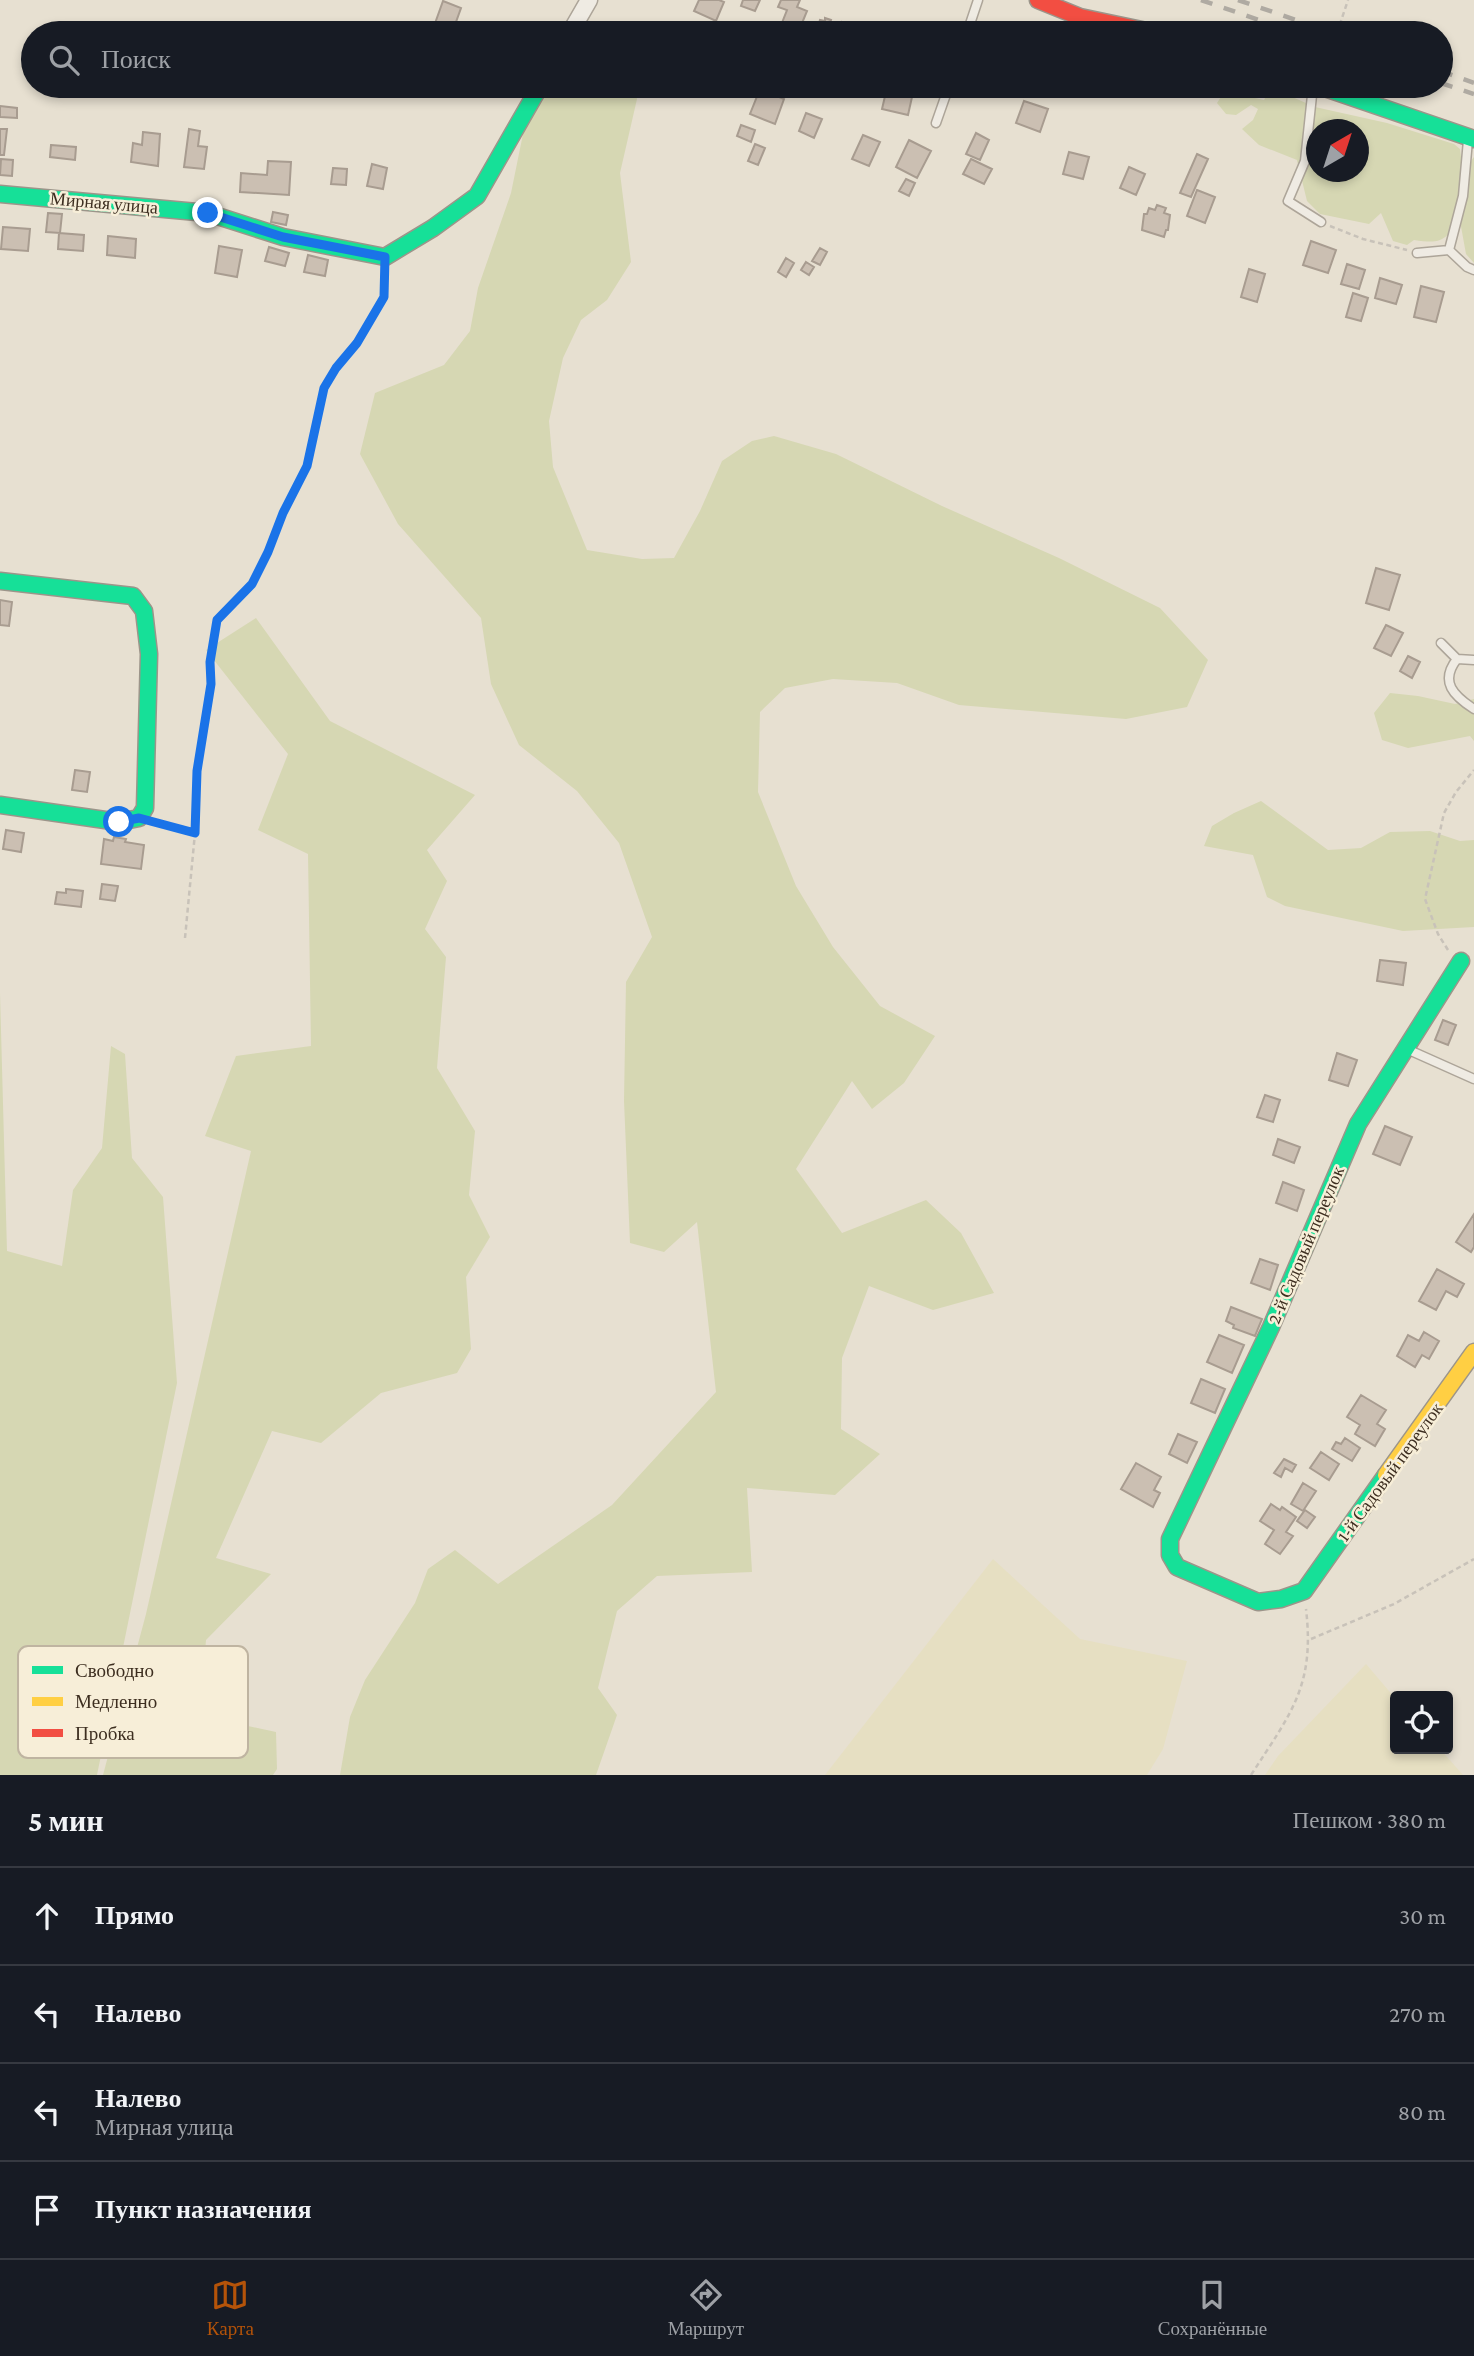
<!DOCTYPE html>
<html lang="ru">
<meta charset="utf-8">
<style>
body{margin:0;font-family:"Crimson Pro",serif;background:#242831;color:#f1f3f6}
.controls{position:absolute;right:21px;bottom:21px;display:grid;overflow:hidden;border-radius:7px;box-shadow:0 4px 10px #0003}
.controls button{width:63px;height:63px;display:grid;place-items:center;padding:0;border:0;border-bottom:2px solid #363941;background:#171b24;color:#f1f3f6;font:35px sans-serif}
.compass{position:absolute;left:1306px;top:119px;width:63px;height:63px;border-radius:50%;background:#171b24;box-shadow:0 4px 10px #0003;rotate:39deg}
.stop{position:absolute;width:21px;height:21px;margin:-16px;border:5px solid #1a73e8;border-radius:50%;background:#fff}
.stop.end{background:#1a73e8;border-color:#fff;box-shadow:0 2px 7px #0008}
.list{margin:0;padding:0;list-style:none}
h2{display:flex;justify-content:space-between;align-items:center;height:91px;margin:0;padding:0 28px;font-size:30px}
h2 small{font-size:23px;font-weight:400;color:#9ea1a6}
.list li{display:grid;grid-template-columns:46px 1fr auto;gap:21px;align-items:center;box-sizing:border-box;height:98px;padding:0 28px;border-top:2px solid #363941}
.list b{display:block;font-size:26px;white-space:nowrap}
.list p{margin:0;font-size:23px;white-space:nowrap;color:#9ea1a6}
.list em{font-size:23px;font-style:normal;color:#9ea1a6}
.icon{flex:none;width:38px;height:38px;fill:none;stroke:currentColor;stroke-width:2;stroke-linecap:round;stroke-linejoin:round}
.map{position:relative;flex:none;width:1474px;height:1775px;overflow:hidden}
.search{position:absolute;background:#171b24;box-shadow:0 4px 10px #0003;left:21px;right:21px;top:21px;height:77px;display:flex;align-items:center;gap:18px;box-sizing:border-box;padding:0 24px;border-radius:38px;color:#9ea1a6;font-size:26px}
.sheet{height:483px;background:#171b24}
nav{display:flex;justify-content:space-around;align-items:center;box-sizing:border-box;height:98px;border-top:2px solid #363941;background:#171b24;font-size:19px;color:#9ea1a6}
nav a{display:grid;justify-items:center;gap:4px}
nav .on{color:#b45309}
.map>svg:first-child{display:block}
</style>
<div class="map">
<svg width="1474" height="1775" viewBox="0 0 1474 1775">
<rect width="100%" height="100%" fill="#e7e0d1"/>
<path fill="#e6dfc2" d="M993 1559 1080 1639 1187 1661 1163 1749 1147 1775H825Z
M1366 1664 1395 1698V1749H1440L1463 1775H1265L1278 1756Z"/>
<path fill="#d6d7b3" fill-rule="evenodd" d="M549 86H635L637 99 620 173 631 262 607 300 581 320 563 358 549 421 553 467 587 550 642 559 674 558 700 511 722 461 752 441 774 436 836 454 942 506 1059 558 1160 608 1208 660 1187 707 1126 719 959 705 897 683 833 679 785 688 760 712 758 792 796 886 833 947 880 1006 935 1036 904 1083 872 1109 852 1081 796 1169 842 1233 926 1200 961 1233 994 1293 933 1310 869 1286 842 1358 841 1429 880 1454 835 1495 747 1488 752 1572 657 1576 617 1611 598 1688 617 1715 596 1775H340L350 1717 365 1680 415 1603 428 1569 455 1550 498 1584 612 1505 716 1392 697 1222 664 1252 630 1243 624 1101 626 982 652 937 619 843 577 791 519 745 491 684 481 618 398 524 360 454 375 393 444 365 470 331 478 288 511 193 523 134Z
M1228 86H1257L1255 98 1264 100 1269 91 1281 92 1315 107 1387 123 1454 144 1460 149 1463 172 1474 157V263L1466 254 1460 221C1443 241 1442 244 1414 240L1407 245 1393 241 1381 213 1369 224 1320 214 1307 201 1297 160 1259 145 1242 129 1253 120 1258 109 1251 105 1236 115 1226 114 1217 103ZM1316 130H1358V172H1316Z
M256 618 330 721 475 795 427 850 447 881 425 929 446 957 437 1068 475 1131 469 1195 490 1237 466 1277 471 1349 457 1373 381 1393 321 1443 272 1431 216 1558 271 1574 206 1640 200 1716 276 1732 277 1769 273 1775H103L146 1614 251 1151 205 1136 236 1056 311 1046 308 854 258 830 288 754 206 650Z
M1390 693 1418 696 1455 704 1474 699V741L1470 736 1408 748 1382 740 1374 713Z
M1261 801 1328 850 1361 848 1390 832 1430 831 1460 841 1474 840V927L1403 931 1285 906 1267 897 1253 855 1204 846 1212 826 1234 813Z
M0 993 7 1251 62 1266 73 1190 102 1148 111 1046 125 1054 132 1158 163 1197 177 1383 97 1775H0Z"/>
<path fill="#cbbfb2" stroke="#a89c90" stroke-width="2" d="M699 0H719L724 2 716 21 694 11Z
M743 0H760L755 11 741 6Z
M781 0H800L797 7 807 11 798 33H778L787 10 778 7Z
M443 1 461 8 452 33 433 29Z
M825 18 831 20 830 23 841 26 842 22 853 24 851 33H816L820 20 825 21Z
M956 86H983L980 95Z
M760 89 784 99 775 124 750 114Z
M886 92 912 97 908 115 882 109Z
M1024 101 1048 109 1040 132 1016 123Z
M0 106 17 108V118L0 117Z
M806 113 822 119 814 138 799 131Z
M741 125 755 130 751 142 737 136Z
M0 129H7L4 155H0Z
M189 129 200 131 198 146 207 147 204 169 184 167Z
M143 132 160 134 158 166 131 162 133 143 142 145Z
M976 133 989 140 980 160 966 154Z
M863 135 880 142 869 166 852 159Z
M909 140 931 151 917 178 896 167Z
M755 144 765 148 758 165 748 161Z
M51 145 76 147 75 160 50 157Z
M1069 152 1089 157 1083 179 1063 174Z
M1197 154 1208 159 1191 197 1180 193Z
M1 159 13 160 12 176 0 175Z
M971 159 992 169 984 184 963 174Z
M268 161 291 162 289 195 240 192 241 173 267 175Z
M372 164 387 168 383 189 367 186Z
M1129 167 1145 174 1136 195 1120 188Z
M333 168 347 169 346 185 331 184Z
M906 179 915 183 909 196 899 191Z
M1197 190 1215 197 1205 223 1187 216Z
M1157 205 1166 208 1164 213 1170 215 1168 230H1166L1164 237 1142 230 1144 214H1147L1149 208 1155 210Z
M273 212 288 215 286 225 271 222Z
M48 213 62 214 60 233 46 232Z
M3 227 30 229 28 251 1 249Z
M59 233 84 235 83 251 58 249Z
M108 236 136 239 135 258 107 255Z
M1311 241 1336 250 1328 273 1303 265Z
M219 246 242 250 237 277 215 273Z
M269 247 289 253 285 266 265 261Z
M820 248 827 252 820 265 812 261Z
M308 255 328 260 325 276 304 272Z
M786 258 794 263 786 277 778 272Z
M806 262 814 267 809 275 801 270Z
M1347 264 1365 270 1359 289 1341 284Z
M1249 269 1265 274 1257 302 1241 297Z
M1380 278 1402 285 1396 304 1375 298Z
M1421 286 1444 292 1436 322 1414 317Z
M1353 293 1368 298 1361 321 1346 317Z
M1376 568 1400 575 1389 610 1366 603Z
M0 600 12 602 9 626 0 625Z
M1386 625 1403 633 1391 656 1374 648Z
M1408 656 1420 662 1412 678 1400 671Z
M75 770 90 772 87 792 72 790Z
M6 830 24 833 21 852 3 849Z
M114 837 126 839 125 842 144 845 141 869 101 864 104 839 113 841Z
M102 884 118 886 115 901 100 899Z
M66 889 83 891 81 907 55 904 57 892 66 893Z
M1380 960 1406 963 1403 985 1377 981Z
M1443 1020 1456 1025 1448 1045 1435 1040Z
M1337 1053 1357 1060 1348 1086 1329 1080Z
M1265 1095 1280 1100 1273 1122 1257 1117Z
M1385 1126 1412 1137 1400 1165 1373 1154Z
M1278 1139 1300 1147 1294 1163 1273 1155Z
M1283 1182 1304 1190 1297 1211 1276 1203Z
M1474 1214V1247L1471 1252 1456 1242Z
M1260 1259 1278 1265 1270 1290 1251 1283Z
M1437 1269 1464 1284 1457 1297 1446 1291 1436 1310 1419 1301Z
M1231 1307 1262 1319 1255 1336 1233 1328 1234 1325 1226 1321Z
M1424 1332 1439 1341 1429 1359 1422 1355 1415 1367 1397 1356 1408 1335 1419 1341Z
M1219 1335 1244 1345 1232 1373 1207 1362Z
M1201 1379 1225 1389 1215 1413 1191 1403Z
M1361 1395 1386 1410 1377 1424 1385 1429 1375 1446 1355 1434 1360 1425 1347 1417Z
M1178 1434 1197 1442 1187 1463 1169 1454Z
M1345 1438 1360 1448 1352 1461 1332 1449 1336 1442 1341 1444Z
M1321 1452 1339 1464 1329 1480 1310 1468Z
M1284 1459 1296 1465 1292 1472 1285 1468 1281 1477 1274 1473Z
M1136 1463 1161 1477 1154 1490 1160 1493 1153 1507 1121 1489Z
M1303 1483 1316 1491 1303 1511 1291 1504Z
M1271 1504 1280 1510 1282 1507 1296 1517 1286 1532 1293 1536 1280 1554 1265 1544 1274 1530 1260 1521Z
M1305 1510 1315 1517 1307 1528 1297 1521Z"/>
<g fill="none" stroke-linecap="round" stroke-linejoin="round">
<defs>
<path id="lane" d="M967 33 978 0
M1313 86 1305 161 1288 201 1321 222
M936 123 949 86
M1468 140 1463 196 1449 250 1467 267 1474 270
M1417 253 1449 250
M1441 643 1457 659C1439 682 1454 696 1474 709
M1457 659 1474 660
M1409 1050 1474 1079"/>
<path id="street" d="M570 33 589 0"/>
<path id="fast" d="M1319 86 1474 139
M0 194 208 213 283 237 385 257 433 228 477 196 540 86
M0 581 133 596 144 611 149 654 145 808 139 818 119 822 0 805
M1386 1475 1304 1591 1281 1599 1258 1602 1177 1567 1170 1555V1539L1271 1327 1358 1124 1461 961"/>
<path id="slow" d="M1386 1475 1474 1352"/>
<path id="jam" d="M1038 0 1080 17 1156 33"/>
</defs>
<use href="#lane" stroke="#ada599" stroke-width="11"/>
<use href="#street" stroke="#ada599" stroke-width="19"/>
<use href="#fast" stroke="#9c958a" stroke-width="19"/>
<use href="#slow" stroke="#9c958a" stroke-width="19"/>
<use href="#jam" stroke="#9c958a" stroke-width="19"/>
<path stroke="#c8c2b9" stroke-width="2.5" stroke-dasharray="5 3.5" stroke-linecap="butt" d="M1337 33 1348 0
M1330 226 1363 239 1407 250
M159 823 195 833
M185 938 195 833 197 771 210 684V662L217 620 252 584 268 552 283 513 307 466 324 388 336 368 357 343 384 297 385 274
M1448 950 1438 934 1425 899 1444 813 1456 792 1474 770
M1311 1639 1394 1604 1474 1559
M1251 1775C1291 1713 1315 1686 1306 1609"/>
<use href="#lane" stroke="#efebe3" stroke-width="8"/>
<use href="#street" stroke="#efebe3" stroke-width="16"/>
<use href="#fast" stroke="#16e098" stroke-width="16"/>
<use href="#slow" stroke="#ffcf43" stroke-width="16"/>
<use href="#jam" stroke="#f24e42" stroke-width="16"/>
<path stroke="#afaaa2" stroke-width="4.5" stroke-dasharray="12 12" stroke-linecap="butt" d="M1201 0 1297 33
M1238 0 1334 33
M1441 71 1474 83
M1441 83 1474 94"/>
</g>
<g fill="none" stroke-linecap="round" stroke-linejoin="round">
<path stroke="#1a73e8" stroke-width="9" d="M119 822 139 818 195 833 197 771 211 684 210 662 217 620 252 584 268 552 283 513 307 466 324 388 336 368 357 343 384 297 385 257 283 237 208 213"/>
</g>
<g text-anchor="middle" stroke-width="5" stroke-linejoin="round" paint-order="stroke">
<g font-size="18" fill="#3d2e20" stroke="#f7eed8">
<text transform="translate(104 203) rotate(5)" y="6">Мирная улица</text>
<text transform="translate(1306 1245) rotate(-67)" y="6">2-й Садовый переулок</text>
<text transform="translate(1390 1472) rotate(-54)" y="6">1-й Садовый переулок</text>
</g>
</g>
<rect x="18" y="1646" width="230" height="112" rx="10" fill="#f7eed8" stroke="#bfb4a1" stroke-width="2"/>
<rect x="32" y="1666" width="31" height="8" fill="#16e098"/>
<rect x="32" y="1697" width="31" height="9" fill="#ffcf43"/>
<rect x="32" y="1729" width="31" height="8" fill="#f24e42"/>
<g font-size="19" fill="#3d2e20">
<text x="75" y="1677">Свободно</text>
<text x="75" y="1708">Медленно</text>
<text x="75" y="1740">Пробка</text>
</g>
</svg>
<div class="controls">
<button><svg class="icon" aria-label="locate" viewBox="0 0 24 24"><circle cx="12" cy="12" r="6"/><path d="M12 2v4M12 18v4M2 12h4M18 12h4"/></svg></button>
</div>
<svg class="compass" viewBox="-18 -18 36 36"><path d="M0-13l5 13h-10z" fill="#e53935"/><path d="M0 13l5-13h-10z" fill="#9ea1a6"/></svg>
<div class="stop" style="left:119px;top:822px"></div>
<div class="stop end" style="left:208px;top:213px"></div>
<div class="search"><svg class="icon" aria-label="search" viewBox="0 0 24 24"><circle cx="10" cy="10" r="6"/><path d="M15 15l6 6"/></svg>Поиск</div>
</div>
<section class="sheet">
<h2>5 мин<small>Пешком · 380 m</small></h2>
<ul class="list">
<li><svg class="icon" aria-label="ahead" viewBox="0 0 24 24"><path d="M12 20V5M6 11l6-6 6 6"/></svg><div><b>Прямо</b></div><em>30 m</em></li>
<li><svg class="icon" aria-label="left" viewBox="0 0 24 24"><path d="M17 20v-9H6M10 6l-5 5 5 5"/></svg><div><b>Налево</b></div><em>270 m</em></li>
<li><svg class="icon" aria-label="left" viewBox="0 0 24 24"><path d="M17 20v-9H6M10 6l-5 5 5 5"/></svg><div><b>Налево</b><p>Мирная улица</p></div><em>80 m</em></li>
<li><svg class="icon" aria-label="arrive" viewBox="0 0 24 24"><path d="M6 21V4h12l-3 4 3 4H6"/></svg><div><b>Пункт назначения</b></div></li>
</ul>
</section>
<nav>
<a class="on"><svg class="icon" aria-label="map" viewBox="0 0 24 24"><path d="M3 6l6-2 6 2 6-2v14l-6 2-6-2-6 2zM9 4v14M15 6v14"/></svg>Карта</a>
<a><svg class="icon" aria-label="directions" viewBox="0 0 24 24"><path d="M12 3l9 9-9 9-9-9zM9 14v-3h6M13 9l2 2-2 2"/></svg>Маршрут</a>
<a><svg class="icon" aria-label="saved" viewBox="0 0 24 24"><path d="M7 4h10v16l-5-4-5 4z"/></svg>Сохранённые</a>
</nav>
